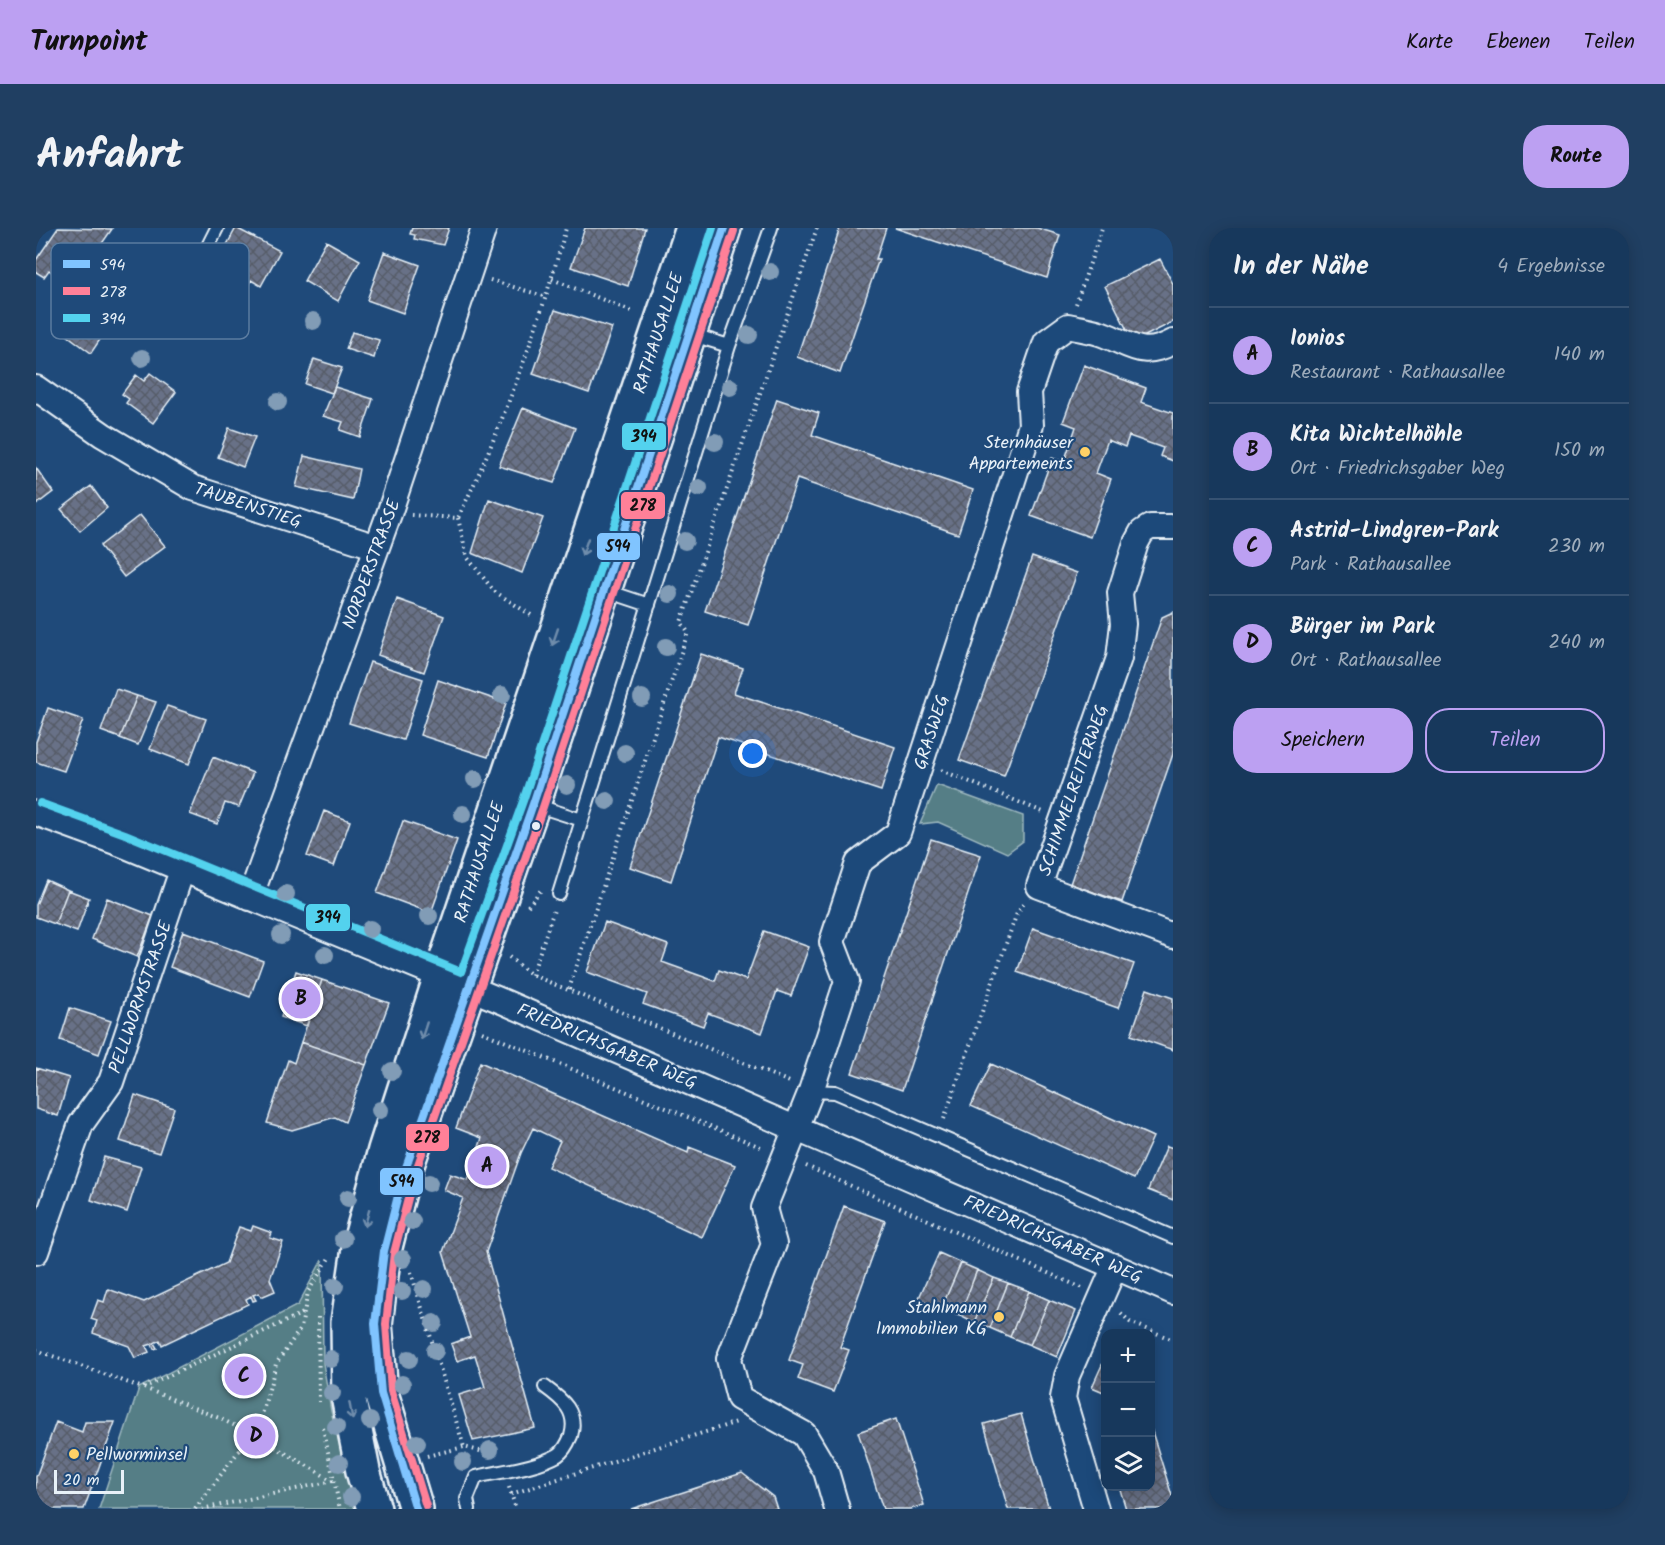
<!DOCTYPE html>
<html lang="de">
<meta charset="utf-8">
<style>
body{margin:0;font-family:Kalam,sans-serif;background:#203f62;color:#f1f3f6}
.controls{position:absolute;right:18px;bottom:18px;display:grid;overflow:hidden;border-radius:12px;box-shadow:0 3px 15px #0003}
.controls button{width:54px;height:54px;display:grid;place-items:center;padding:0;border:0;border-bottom:2px solid #365272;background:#17385c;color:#f1f3f6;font:30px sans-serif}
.scale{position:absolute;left:18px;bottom:15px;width:70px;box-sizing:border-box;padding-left:6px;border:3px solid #e8f1f8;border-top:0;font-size:16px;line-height:21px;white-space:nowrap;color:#e8f1f8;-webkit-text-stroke:4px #1f4a7a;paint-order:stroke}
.you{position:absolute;left:717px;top:526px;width:21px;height:21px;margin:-15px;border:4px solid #fff;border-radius:50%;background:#1a73e8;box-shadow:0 0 0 9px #1a73e833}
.badge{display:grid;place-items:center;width:39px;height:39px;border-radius:50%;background:#bca0f2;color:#111;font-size:20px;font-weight:700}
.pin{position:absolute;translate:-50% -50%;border:3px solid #fff;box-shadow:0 2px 6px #0006}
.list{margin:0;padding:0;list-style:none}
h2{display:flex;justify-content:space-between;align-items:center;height:78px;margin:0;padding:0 24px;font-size:26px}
h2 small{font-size:20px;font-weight:400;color:#9eacbb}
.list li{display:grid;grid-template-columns:39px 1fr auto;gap:18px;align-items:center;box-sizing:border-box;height:96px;padding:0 24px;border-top:2px solid #365272}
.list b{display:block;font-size:22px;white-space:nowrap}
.list p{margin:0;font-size:20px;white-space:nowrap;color:#9eacbb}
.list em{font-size:20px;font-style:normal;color:#9eacbb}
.actions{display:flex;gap:12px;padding:18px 24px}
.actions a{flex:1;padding:14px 0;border:2px solid #bca0f2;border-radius:24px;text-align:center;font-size:21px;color:#bca0f2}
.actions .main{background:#bca0f2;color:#111}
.icon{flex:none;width:33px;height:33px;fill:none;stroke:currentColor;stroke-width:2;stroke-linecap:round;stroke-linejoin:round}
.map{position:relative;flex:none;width:1137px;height:1281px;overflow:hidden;border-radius:24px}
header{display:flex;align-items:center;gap:36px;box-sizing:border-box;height:84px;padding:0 30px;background:#bca0f2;color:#111}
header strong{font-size:28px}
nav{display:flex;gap:33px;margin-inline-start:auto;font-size:21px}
.intro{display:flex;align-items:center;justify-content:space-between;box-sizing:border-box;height:144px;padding:0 36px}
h1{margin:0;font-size:42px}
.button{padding:15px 27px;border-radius:24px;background:#bca0f2;color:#111;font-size:21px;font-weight:700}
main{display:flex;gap:36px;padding:0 36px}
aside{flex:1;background:#17385c;border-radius:24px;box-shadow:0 3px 15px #0003}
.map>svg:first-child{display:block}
</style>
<header>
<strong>Turnpoint</strong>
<nav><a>Karte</a><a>Ebenen</a><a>Teilen</a></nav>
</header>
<div class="intro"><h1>Anfahrt</h1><a class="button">Route</a></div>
<main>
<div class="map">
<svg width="1137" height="1281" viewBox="0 0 1137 1281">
<defs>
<pattern id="building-cross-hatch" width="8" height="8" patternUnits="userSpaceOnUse" patternTransform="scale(1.5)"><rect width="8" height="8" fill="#677187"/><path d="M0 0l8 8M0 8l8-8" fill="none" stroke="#565c68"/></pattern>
</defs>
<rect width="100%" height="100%" fill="#1f4a7a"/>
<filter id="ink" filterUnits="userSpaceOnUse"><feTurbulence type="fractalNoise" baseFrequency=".0167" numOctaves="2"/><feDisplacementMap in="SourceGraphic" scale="12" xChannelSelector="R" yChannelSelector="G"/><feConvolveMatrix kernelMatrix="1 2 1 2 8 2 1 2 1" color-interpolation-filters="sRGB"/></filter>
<g filter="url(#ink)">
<path fill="#547e86" stroke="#9eb8bf" stroke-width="1.5" d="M901 557 987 588V613L971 625 902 594 884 596Z
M286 1032 287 1135 295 1183 321 1281H63L103 1160 262 1077Z"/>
<path fill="url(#building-cross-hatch)" stroke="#e8f1f8" stroke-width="1.5" d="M22 0 76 1 31 66 21 59 26 52 13 42 8 49 0 44V32Z
M200 0 244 23 225 58 215 52 198 83 165 65Z
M376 0H413L407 17 378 11 379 7 374 6Z
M549 0H609L592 58 535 39Z
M804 0H850L840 31H843L804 145 761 129Z
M859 0H1001L1024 7 1011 50Z
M290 13 324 32 302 73 268 53Z
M348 24 384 37 367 85 331 72Z
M1124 31 1137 56V94L1097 114 1069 58Z
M54 59 84 82 55 125 23 101Z
M519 82 576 100 553 165 497 146Z
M316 104 343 112 338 130 310 121Z
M278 131 306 140 296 165 269 156Z
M1048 137 1110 160 1105 174 1137 185V233L1124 228 1127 220 1093 208 1089 219 1072 212 1060 245 1075 251 1054 309 995 288 1016 230 1028 234 1040 199 1027 194Z
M114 145 140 164 117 195 90 175 93 171 86 166 100 147 108 153Z
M299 159 337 171 324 209 304 202 307 194 287 188Z
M741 171 783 185 776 207 937 262 922 306 761 251 712 397 669 383Z
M487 180 539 200 518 255 463 238Z
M193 200 219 209 207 239 182 229Z
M268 228 323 241 317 272 260 259Z
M0 240 17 264 0 277Z
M55 258 71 280 44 303 25 281Z
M453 271 507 290 486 345 436 325Z
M104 287 129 318 88 349 64 318Z
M996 329 1041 345 968 548 923 532Z
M361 371 408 388 388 444 342 427Z
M1137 384V526L1086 674 1034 656 1126 389Z
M665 426 707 440 698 465 859 519 845 563 682 509 635 653 594 639Z
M334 434 387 451 367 512 313 495Z
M402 452 470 475 452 529 384 507Z
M80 461 101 468 84 510 65 503Z
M101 468 120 474 102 517 84 510Z
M131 478 170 491 153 536 114 521Z
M12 480 47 492 28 543 0 534V514Z
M177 529 217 545 203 579 189 575 181 596 154 586Z
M288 583 314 593 298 638 271 628Z
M367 593 421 612 395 685 341 665Z
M895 611 945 627 866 862 816 845Z
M10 652 32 662 19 696 0 689V677Z
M32 662 53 670 41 704 19 696Z
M71 670 117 688 101 729 56 711Z
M569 694 632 717 626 734 679 753 683 742 710 752 728 703 773 719 755 768 741 763 726 805 672 785 667 798 607 776 611 766 551 744Z
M997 700 1098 736 1082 780 981 744Z
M147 703 227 733 214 769 134 739Z
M260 743 286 752 271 798 245 789Z
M286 752 353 775 330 837 265 814Z
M1111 761 1137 770V822L1095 807Z
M34 780 75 793 63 826 24 812Z
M265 814 330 837 309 894 299 889 256 902 231 895 252 832 258 835Z
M444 834 652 925 653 919 699 937 666 1009 512 939 524 913 497 900 485 925 450 1024 499 1200 437 1213 423 1167 449 1159 439 1127 421 1133 415 1116 434 1109 407 1024 427 970 408 962 414 946 432 952 446 910 420 900Z
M955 836 1117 909 1098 951 935 878Z
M0 840 33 850 22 888 0 881Z
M99 867 138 880 123 925 84 913Z
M1131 918 1137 920V972L1112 962Z
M68 929 105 939 91 984 55 972Z
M808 978 849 993 804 1119 813 1122 797 1164 762 1151 767 1137 753 1132Z
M217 998 236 1005 234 1010 247 1014 234 1051 239 1063 225 1069 223 1065 217 1067 220 1072 217 1073 215 1068 210 1071 212 1076 126 1117 124 1112 118 1115 121 1120 118 1121 116 1116 110 1118 113 1124 99 1130 93 1118 57 1105 61 1093 55 1091 62 1072 68 1074 72 1061 108 1074 190 1035 203 999 215 1003Z
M903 1025 925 1035 905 1081 882 1072Z
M925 1035 941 1042 924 1087 905 1081Z
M941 1042 958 1050 938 1094 924 1087Z
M958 1050 972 1055 954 1100 938 1094Z
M972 1055 993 1063 974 1109 954 1100Z
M993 1063 1013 1072 994 1117 974 1109Z
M1013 1072 1040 1083 1021 1129 994 1117Z
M1070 1128V1165L1056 1159Z
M985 1186 1013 1281H972L948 1196Z
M860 1191 888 1277 875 1281H847L822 1204Z
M20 1194 46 1204 49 1194H79L48 1281H0V1249Z
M1114 1197 1137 1271V1281H1090L1083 1258H1114Z
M706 1245 737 1269 741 1281H595Z"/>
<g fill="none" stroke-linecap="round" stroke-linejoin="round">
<defs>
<path id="service" d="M167 28 181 0
M654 106 693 118
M568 362 613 377
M499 577 546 592
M523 666 693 118 735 0
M775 863 799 864 1137 1009
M433 1281 431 1271 440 1249C465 1243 499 1240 522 1227 528 1223 532 1215 535 1208 542 1184 527 1172 509 1159"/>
<path id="minor" d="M0 160 67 207 157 260 341 319
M1137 299H1114L1106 304 1100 315 1084 365 1087 396 1083 430 1003 658 1137 708
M0 585 85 616 468 774 1137 1064
M214 670 353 286 448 0
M0 1024 45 896 75 854 146 642
M801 1281 790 1243 768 1206 703 1170 693 1131 738 1016 728 980 775 863 811 753 796 714 822 635 862 605 995 197 993 164 1010 114 1032 98C1044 101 1058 102 1069 107 1097 118 1107 130 1137 114
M1060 1281 1027 1170 1031 1148 1079 1038"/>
<path id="secondary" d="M338 1281 327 1243 313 1173 312 1094 324 1014 349 922 405 748 657 0
M380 1281 345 1165 339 1096 348 1023 367 948 497 576 688 0"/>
</defs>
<use href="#service" stroke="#e8f1f8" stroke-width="16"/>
<use href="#minor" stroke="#e8f1f8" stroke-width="28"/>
<use href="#secondary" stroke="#e8f1f8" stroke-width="38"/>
<path stroke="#e8f1f8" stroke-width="4" stroke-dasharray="1.5 4.5" stroke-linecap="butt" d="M516 51 597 84
M454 52 511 69
M1040 76 1066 0
M375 287 422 290C467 198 503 98 530 0
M422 290 431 329 458 363 498 389
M905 542 1007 584
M492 678 505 662
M473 729 496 747 756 855
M496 747 518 682
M533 761 652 404 645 394 781 0
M446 804 727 920
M908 891 981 685 989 675
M770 938 1046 1060
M375 1044 428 1219 459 1227
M1085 1085 1094 1094 1137 1112
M282 1089 283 1174
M0 1122 107 1160 267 1085
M108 1160 183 1190 220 1208 297 1253
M287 1200 304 1281
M391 1228 428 1219
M473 1259 480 1281
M475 1266 701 1194
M159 1281 202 1224 220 1208 240 1136 265 1100 272 1064 293 1030
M166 1281 297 1253"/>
<use href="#service" stroke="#1f4a7a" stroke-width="12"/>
<use href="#minor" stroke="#1f4a7a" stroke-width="24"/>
<use href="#secondary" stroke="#1f4a7a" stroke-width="33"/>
<defs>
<path id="bus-1" d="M380 1281 345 1165 339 1096 348 1023 367 948 497 576 688 0"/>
<path id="bus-2" d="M390 1278 355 1163 350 1096 358 1025 377 951 507 579 698 3"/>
<path id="bus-3" d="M4 575 89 606 425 744 487 573 677 0"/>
</defs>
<use href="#bus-1" stroke="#1f4a7a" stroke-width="12"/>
<use href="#bus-2" stroke="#1f4a7a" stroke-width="12"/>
<use href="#bus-3" stroke="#1f4a7a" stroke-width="12"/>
<use href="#bus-1" stroke="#80c4ff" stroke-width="8"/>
<use href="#bus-2" stroke="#ff8098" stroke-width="8"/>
<use href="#bus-3" stroke="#53d2ee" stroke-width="8"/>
</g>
<g fill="#819cb6">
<circle cx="734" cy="44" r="9"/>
<circle cx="277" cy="93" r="9"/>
<circle cx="713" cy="107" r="9"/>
<circle cx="106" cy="130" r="9"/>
<circle cx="694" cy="159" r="9"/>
<circle cx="242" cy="174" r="9"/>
<circle cx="679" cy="214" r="9"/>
<circle cx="663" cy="260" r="9"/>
<circle cx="649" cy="313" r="9"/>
<circle cx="634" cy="366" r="9"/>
<circle cx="630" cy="419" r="9"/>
<circle cx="466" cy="467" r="9"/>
<circle cx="606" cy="470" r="9"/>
<circle cx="589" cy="525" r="9"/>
<circle cx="439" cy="551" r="9"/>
<circle cx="531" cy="557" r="9"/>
<circle cx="571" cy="573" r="9"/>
<circle cx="427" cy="586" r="9"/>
<circle cx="250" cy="666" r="9"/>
<circle cx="294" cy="686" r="9"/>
<circle cx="393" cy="688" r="9"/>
<circle cx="334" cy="701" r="9"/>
<circle cx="245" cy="707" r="9"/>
<circle cx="289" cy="727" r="9"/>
<circle cx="356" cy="843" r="9"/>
<circle cx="344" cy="882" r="9"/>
<circle cx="393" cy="955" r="9"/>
<circle cx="312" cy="970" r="9"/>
<circle cx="376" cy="993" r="9"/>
<circle cx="307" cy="1011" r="9"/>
<circle cx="367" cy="1031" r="9"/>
<circle cx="299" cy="1058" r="9"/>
<circle cx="388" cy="1061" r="9"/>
<circle cx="366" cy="1063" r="9"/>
<circle cx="398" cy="1095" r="9"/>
<circle cx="399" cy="1123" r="9"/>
<circle cx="295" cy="1131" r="9"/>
<circle cx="373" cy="1131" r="9"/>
<circle cx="366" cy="1156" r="9"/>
<circle cx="296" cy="1165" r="9"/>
<circle cx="334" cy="1193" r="9"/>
<circle cx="300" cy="1199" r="9"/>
<circle cx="381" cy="1215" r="9"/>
<circle cx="454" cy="1222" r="9"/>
<circle cx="427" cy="1234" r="9"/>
<circle cx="303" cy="1235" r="9"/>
<circle cx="315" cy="1269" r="9"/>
</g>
<defs><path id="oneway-shaft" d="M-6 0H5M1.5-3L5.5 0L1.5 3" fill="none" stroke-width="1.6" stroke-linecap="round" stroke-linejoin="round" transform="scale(1.5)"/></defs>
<g stroke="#6f8dac">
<use href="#oneway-shaft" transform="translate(549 319) rotate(109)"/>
<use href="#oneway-shaft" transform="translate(519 409) rotate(109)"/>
<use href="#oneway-shaft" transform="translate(388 803) rotate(108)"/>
<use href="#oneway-shaft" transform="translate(331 990) rotate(105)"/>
<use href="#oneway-shaft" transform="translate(315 1183) rotate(79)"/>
</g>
</g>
<g fill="#ffd166" stroke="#1f4a7a" stroke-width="2">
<circle cx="1049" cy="224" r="6"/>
<circle cx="963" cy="1089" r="6"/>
<circle cx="38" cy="1226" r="6"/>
</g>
<circle fill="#e8f1f8" stroke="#1f4a7a" stroke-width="2" cx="500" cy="598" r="5"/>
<g text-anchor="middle" stroke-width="4.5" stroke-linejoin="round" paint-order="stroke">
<g font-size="18" fill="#e8f1f8" stroke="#1f4a7a">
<text transform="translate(622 105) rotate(-72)" y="6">RATHAUSALLEE</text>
<text transform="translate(212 277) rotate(18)" y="6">TAUBENSTIEG</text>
<text transform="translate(335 336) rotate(-70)" y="6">NORDERSTRASSE</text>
<text transform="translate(895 504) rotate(-72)" y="6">GRASWEG</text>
<text transform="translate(1037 562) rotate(-71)" y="6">SCHIMMELREITERWEG</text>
<text transform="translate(443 634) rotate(-72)" y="6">RATHAUSALLEE</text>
<text transform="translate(104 769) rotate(-71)" y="6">PELLWORMSTRASSE</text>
<text transform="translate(571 818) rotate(23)" y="6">FRIEDRICHSGABER WEG</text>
<text transform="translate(1017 1011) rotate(24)" y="6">FRIEDRICHSGABER WEG</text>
</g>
<g font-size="18" fill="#e8f1f8" stroke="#1f4a7a" text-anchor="end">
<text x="1037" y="220">Sternhäuser<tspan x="1037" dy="21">Appartements</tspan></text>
<text x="951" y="1085">Stahlmann<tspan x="951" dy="21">Immobilien KG</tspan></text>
<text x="50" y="1232" text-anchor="start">Pellworminsel</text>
</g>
</g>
<rect x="15" y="15" width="198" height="96" rx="9" fill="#1f4a7a" stroke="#5b7ca0" stroke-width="1.5"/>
<rect x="27" y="32" width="27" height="8" fill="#80c4ff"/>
<rect x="27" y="59" width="27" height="8" fill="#ff8098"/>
<rect x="27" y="86" width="27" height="8" fill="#53d2ee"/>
<g font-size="16" fill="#e8f1f8">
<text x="64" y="42">594</text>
<text x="64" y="69">278</text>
<text x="64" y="96">394</text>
</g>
<g stroke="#1f4a7a" stroke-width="2">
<rect x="585" y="194" width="46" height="29" rx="6" fill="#53d2ee"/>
<rect x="584" y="263" width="46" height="29" rx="6" fill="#ff8098"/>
<rect x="560" y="304" width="45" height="29" rx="6" fill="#80c4ff"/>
<rect x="269" y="675" width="46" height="29" rx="6" fill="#53d2ee"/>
<rect x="369" y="895" width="45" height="29" rx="6" fill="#ff8098"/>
<rect x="343" y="939" width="45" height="29" rx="6" fill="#80c4ff"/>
</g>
<g font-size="16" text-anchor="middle" font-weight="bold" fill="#111">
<text x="608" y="214">394</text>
<text x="607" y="283">278</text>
<text x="582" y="324">594</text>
<text x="292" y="695">394</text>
<text x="391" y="915">278</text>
<text x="366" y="959">594</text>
</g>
</svg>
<div class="controls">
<button>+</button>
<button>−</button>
<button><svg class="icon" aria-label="layers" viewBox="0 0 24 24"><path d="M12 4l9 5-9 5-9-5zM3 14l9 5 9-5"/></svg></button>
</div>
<div class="scale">20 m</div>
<div class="you"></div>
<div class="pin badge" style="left:451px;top:938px">A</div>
<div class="pin badge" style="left:265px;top:771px">B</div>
<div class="pin badge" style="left:208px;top:1148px">C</div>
<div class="pin badge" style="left:220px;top:1208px">D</div>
</div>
<aside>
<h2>In der Nähe<small>4 Ergebnisse</small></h2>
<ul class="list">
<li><span class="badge">A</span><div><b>Ionios</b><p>Restaurant · Rathausallee</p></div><em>140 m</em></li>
<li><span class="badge">B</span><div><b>Kita Wichtelhöhle</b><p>Ort · Friedrichsgaber Weg</p></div><em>150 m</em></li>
<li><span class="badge">C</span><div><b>Astrid-Lindgren-Park</b><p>Park · Rathausallee</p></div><em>230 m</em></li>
<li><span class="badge">D</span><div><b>Bürger im Park</b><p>Ort · Rathausallee</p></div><em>240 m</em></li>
</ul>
<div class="actions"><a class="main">Speichern</a><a>Teilen</a></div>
</aside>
</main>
